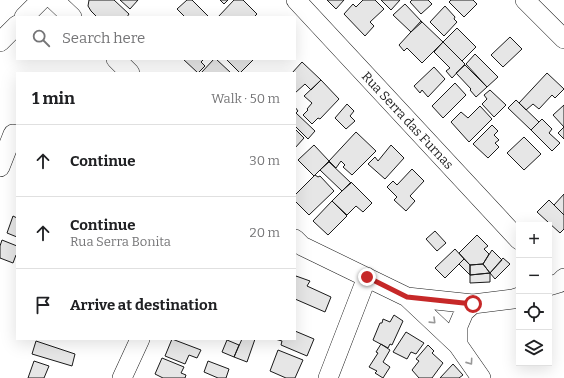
<!DOCTYPE html>
<meta charset="utf-8">
<style>
body{margin:0;font-family:Bitter,serif;background:#f2f2f2;color:#202124}
.controls{position:absolute;right:12px;bottom:12px;display:grid;overflow:hidden;border-radius:0px;box-shadow:0 4px 16px #0002}
.controls button{width:36px;height:36px;display:grid;place-items:center;padding:0;border:0;border-bottom:1px solid #e0e0e0;background:#fff;color:#202124;font:20px sans-serif}
.stop{position:absolute;width:12px;height:12px;margin:-9px;border:3px solid #c62828;border-radius:50%;background:#fff}
.stop.end{background:#c62828;border-color:#fff;box-shadow:0 1px 4px #0008}
.list{margin:0;padding:0;list-style:none}
h2{display:flex;justify-content:space-between;align-items:center;height:52px;margin:0;padding:0 16px;font-size:17px}
h2 small{font-size:13px;font-weight:400;color:#757577}
.list li{display:grid;grid-template-columns:26px 1fr auto;gap:12px;align-items:center;box-sizing:border-box;height:72px;padding:0 16px;border-top:1px solid #e0e0e0}
.list b{display:block;font-size:15px;white-space:nowrap}
.list p{margin:0;font-size:13px;white-space:nowrap;color:#757577}
.list em{font-size:13px;font-style:normal;color:#757577}
.icon{flex:none;width:22px;height:22px;fill:none;stroke:currentColor;stroke-width:2;stroke-linecap:round;stroke-linejoin:round}
.map{position:relative;flex:none;width:564px;height:378px;overflow:hidden}
.search{position:absolute;background:#fff;box-shadow:0 4px 16px #0002;left:16px;top:16px;width:280px;height:44px;display:flex;align-items:center;gap:10px;box-sizing:border-box;padding:0 14px;border-radius:0px;color:#757577;font-size:15px}
.panel{position:absolute;background:#fff;box-shadow:0 4px 16px #0002;left:16px;top:72px;width:280px;height:268px;border-radius:0px}
.map>svg:first-child{display:block}
</style>
<div class="map">
<svg width="564" height="378" viewBox="0 0 564 378">
<rect width="100%" height="100%" fill="#fff"/>
<path fill="#e6e6e6" stroke="#1a1a1a" d="M89 0H114L129 14 127 17H97L91 11 88 6Z
M120 0H138L130 9Z
M187 0H192L209 17H185L177 9Z
M220 0H228L224 4Z
M234 0H243L257 14 254 17H218Z
M327 0H344L336 9Z
M363 0H375L384 9 370 22 374 26 365 36 344 14 353 4 356 7Z
M381 0H400L391 10Z
M412 0H428L432 4 421 14 410 2Z
M451 0H473L477 4 464 17 449 2Z
M405 4 422 22 411 32 393 15Z
M445 6 455 17 454 19 457 22 444 36 430 22Z
M421 21 443 42 422 63 407 48 404 51 399 45Z
M457 28 476 47 462 61 443 42Z
M510 37 522 49 503 67 491 55Z
M443 42 465 64 452 78 446 71 450 68 434 52Z
M475 54 498 77 487 87 466 64Z
M183 59H204L201 62 205 66 198 73Z
M214 59H216L231 73H201Z
M226 59H254L240 73Z
M302 62 321 80 311 90 305 84 295 93V73H292Z
M465 65 487 87 476 97 470 90 471 89 456 73Z
M434 67 445 79 428 97 422 90 420 93 414 86Z
M547 73 564 89 555 98 552 95 539 109 533 104 526 110 519 103Z
M321 80 339 99 320 119 318 118 312 124 303 115 308 110 307 109 312 103 304 96Z
M455 83 466 95 443 118 432 106Z
M490 90 506 105 494 117 482 104 487 99 484 95Z
M516 100 539 122 531 130 508 108Z
M347 104 354 111 350 116 355 121 346 129 335 118Z
M564 105V127L553 115Z
M480 106 492 119 469 142 451 122 461 112 468 118Z
M295 107 298 111 296 113 315 131 308 139 295 126Z
M542 119 552 129 549 133 560 143 552 151 531 130Z
M492 125 498 131 494 135 499 140 495 143 499 147 488 158 473 144Z
M564 127V139L558 133Z
M295 129 304 138 295 148Z
M356 132 376 151 352 175 343 167 345 165 341 161 336 168 329 161Z
M524 137 541 154 524 170 507 153Z
M314 145 329 161 314 176 298 160Z
M391 145 404 158 385 179 368 164 375 157 378 161Z
M329 162 351 183 342 191 320 170Z
M412 169 424 181 410 196 415 201 406 211 394 200 397 197 387 187 393 181 397 185Z
M315 175 318 177 320 176 334 191 309 215 295 201V195Z
M351 182 372 203 363 212 356 206 347 215 332 201Z
M564 194V215L554 205Z
M549 200 564 215V229L560 233 537 212Z
M332 201 347 216 328 235 313 221Z
M13 216 17 218V237L7 233Z
M435 231 446 243 437 251 426 239Z
M477 235 488 246 484 249 489 254 483 264 470 265 459 253Z
M2 240 17 246V255H16L13 263 0 258V246Z
M455 249 464 259 445 278 435 268Z
M492 250 502 260 490 273 483 264Z
M503 258 510 264 495 279 490 273Z
M464 259 470 265V275L459 264Z
M483 264 490 273 470 275V265Z
M490 273V282L470 283V275Z
M296 276 310 281 307 286 331 297 325 312 295 299V278Z
M394 315 403 321 392 345 390 344 388 348 373 340 380 323H382L383 319 390 322Z
M295 331 314 339 307 356 281 345 282 341 275 339H295Z
M406 332 424 343 416 354 411 352 407 359 393 352Z
M172 339 201 350 197 358 189 355 185 364 165 356Z
M242 339H255L247 362 234 357Z
M227 340 239 345 234 357 222 352Z
M36 341 75 354 72 366 32 354Z
M381 344 390 350 383 362 390 367 383 378 375 373 377 371 369 367 378 353 376 352Z
M428 345 434 351 432 353 443 363 432 378H419L412 370 419 361 416 359Z
M278 350 303 360 295 378H286L270 371Z
M162 358 184 367 181 373 186 375 185 378H163L155 374Z
M34 361 49 366 44 378H28Z
M208 361 229 369 226 378H218L204 372Z
M453 364 463 375 459 378H440Z"/>
<g fill="none" stroke-linecap="round" stroke-linejoin="round">
<defs>
<path id="minor" d="M54 0 72 17
M296 0 519 240
M525 0 564 39
M24 17 41 0
M0 42 17 25
M116 59 130 73
M0 167 13 134
M295 239 302 246 407 297 458 345 481 378
M549 286 559 283 564 278
M407 297 473 304
M458 345V326L464 312 473 304 513 299 519 297
M122 378 140 339
M328 378 367 277"/>
</defs>
<use href="#minor" stroke="#1a1a1a" stroke-width="20"/>
<use href="#minor" stroke="#fff" stroke-width="19"/>
</g>
<defs><path id="oneway-chevron" d="M-2-3.5L2.5 0L-2 3.5" fill="none" stroke-width="1.6" stroke-linecap="round" stroke-linejoin="round"/></defs>
<g stroke="#989898">
<use href="#oneway-chevron" transform="translate(433 321) rotate(44)"/>
<use href="#oneway-chevron" transform="translate(470 362) rotate(55)"/>
</g>
<g fill="none" stroke-linecap="round" stroke-linejoin="round">
<path stroke="#c62828" stroke-width="5" d="M367 277 407 297 473 304"/>
</g>
<g text-anchor="middle" stroke-width="3" stroke-linejoin="round" paint-order="stroke">
<g font-size="13" fill="#1a1a1a" stroke="#fff">
<text transform="translate(408 120) rotate(47)" y="5">Rua Serra das Furnas</text>
</g>
</g>
</svg>
<div class="controls">
<button>+</button>
<button>−</button>
<button><svg class="icon" aria-label="locate" viewBox="0 0 24 24"><circle cx="12" cy="12" r="6"/><path d="M12 2v4M12 18v4M2 12h4M18 12h4"/></svg></button>
<button><svg class="icon" aria-label="layers" viewBox="0 0 24 24"><path d="M12 4l9 5-9 5-9-5zM3 14l9 5 9-5"/></svg></button>
</div>
<div class="stop" style="left:473px;top:304px"></div>
<div class="stop end" style="left:367px;top:277px"></div>
<div class="search"><svg class="icon" aria-label="search" viewBox="0 0 24 24"><circle cx="10" cy="10" r="6"/><path d="M15 15l6 6"/></svg>Search here</div>
<section class="panel">
<h2>1 min<small>Walk · 50 m</small></h2>
<ul class="list">
<li><svg class="icon" aria-label="ahead" viewBox="0 0 24 24"><path d="M12 20V5M6 11l6-6 6 6"/></svg><div><b>Continue</b></div><em>30 m</em></li>
<li><svg class="icon" aria-label="ahead" viewBox="0 0 24 24"><path d="M12 20V5M6 11l6-6 6 6"/></svg><div><b>Continue</b><p>Rua Serra Bonita</p></div><em>20 m</em></li>
<li><svg class="icon" aria-label="arrive" viewBox="0 0 24 24"><path d="M6 21V4h12l-3 4 3 4H6"/></svg><div><b>Arrive at destination</b></div></li>
</ul>
</section>
</div>
